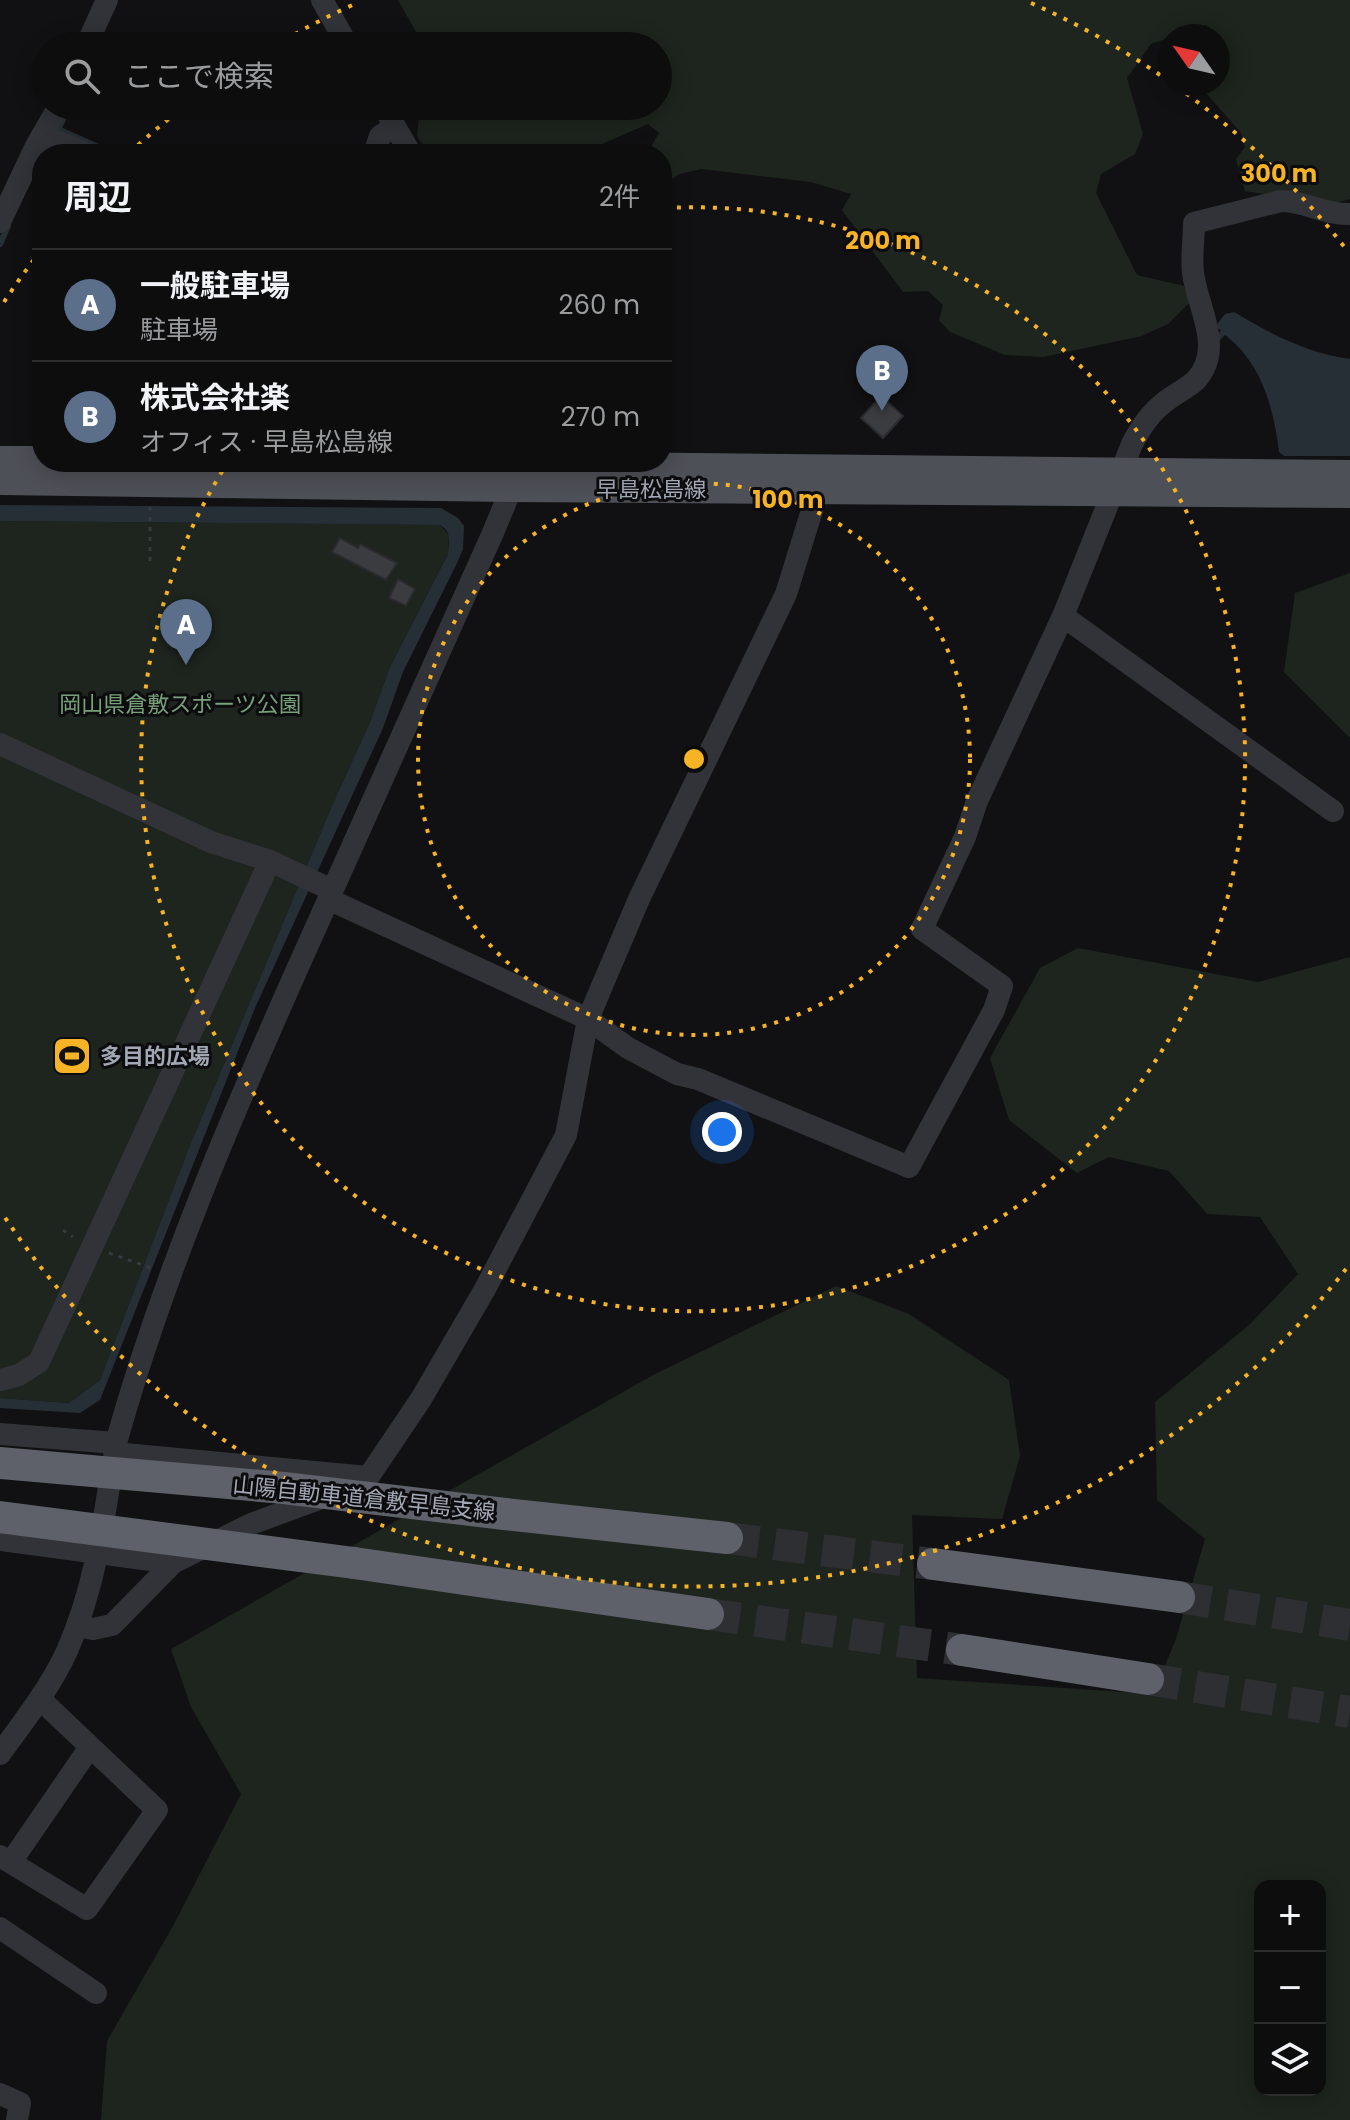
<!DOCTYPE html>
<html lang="ja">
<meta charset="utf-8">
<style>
body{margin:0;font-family:Poppins,"Noto Sans JP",sans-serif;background:#161617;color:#f1f3f6}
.controls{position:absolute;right:24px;bottom:24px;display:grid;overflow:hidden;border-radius:16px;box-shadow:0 4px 20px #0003}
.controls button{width:72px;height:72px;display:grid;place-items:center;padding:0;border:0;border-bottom:2px solid #2d2d2e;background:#0d0d0e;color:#f1f3f6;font:40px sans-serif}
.compass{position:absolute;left:1158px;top:24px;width:72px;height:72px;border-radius:50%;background:#0d0d0e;box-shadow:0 4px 20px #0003;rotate:304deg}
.you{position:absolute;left:722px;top:1132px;width:28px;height:28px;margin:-20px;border:6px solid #fff;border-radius:50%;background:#1a73e8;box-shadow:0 0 0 12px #1a73e833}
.badge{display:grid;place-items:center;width:52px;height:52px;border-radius:50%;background:#d93025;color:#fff;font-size:26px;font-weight:700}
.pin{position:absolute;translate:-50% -66px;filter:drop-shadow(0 2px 4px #0008)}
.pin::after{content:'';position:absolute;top:42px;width:28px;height:24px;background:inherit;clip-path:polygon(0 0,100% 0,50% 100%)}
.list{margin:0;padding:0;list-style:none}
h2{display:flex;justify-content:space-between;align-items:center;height:104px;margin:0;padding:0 32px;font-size:34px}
h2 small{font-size:26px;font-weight:400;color:#9a9c9e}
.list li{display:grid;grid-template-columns:52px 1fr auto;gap:24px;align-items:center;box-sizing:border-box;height:112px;padding:0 32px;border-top:2px solid #2d2d2e}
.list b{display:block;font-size:30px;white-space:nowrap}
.list p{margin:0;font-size:26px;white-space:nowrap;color:#9a9c9e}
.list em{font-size:26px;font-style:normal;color:#9a9c9e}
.icon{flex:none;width:44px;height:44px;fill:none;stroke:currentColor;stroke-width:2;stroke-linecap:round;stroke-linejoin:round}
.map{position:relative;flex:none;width:1350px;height:2120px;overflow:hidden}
.search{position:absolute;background:#0d0d0e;box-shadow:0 4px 20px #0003;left:32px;top:32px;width:640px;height:88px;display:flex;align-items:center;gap:20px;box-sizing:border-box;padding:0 28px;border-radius:44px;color:#9a9c9e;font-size:30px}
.panel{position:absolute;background:#0d0d0e;box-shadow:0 4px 20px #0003;left:32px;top:144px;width:640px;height:328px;border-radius:32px}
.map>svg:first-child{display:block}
</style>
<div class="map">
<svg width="1350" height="2120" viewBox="0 0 1350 2120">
<rect width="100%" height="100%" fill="#111113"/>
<path fill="#1d251e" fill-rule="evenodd" d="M398 0H1350V199L1327 205 1245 191 1236 159 1245 147 1241 133 1206 93 1207 84H1218V36H1207V25L1151 44 1127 78 1143 134 1135 154 1101 174 1096 193 1137 275 1184 286 1190 302 1168 324 1142 336 1043 357 1005 355 950 332 939 320 943 305 928 291 903 292 842 210 851 194 811 182 701 169 680 174 662 185V154H647L659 133 648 124 579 154H428L417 136 420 106H658V46H424Z
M0 521 440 525 449 535 448 554 390 667 370 722 331 808 188 1150 100 1380 69 1403 0 1398Z
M1350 573V738L1284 672 1295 593Z
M1078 948 1258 982 1350 957V2120H101L107 2041 173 1926 241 1794 191 1707 171 1649 653 1375 836 1286 909 1314 1009 1380 1020 1456 1002 1519 912 1515 917 1678 1153 1694 1176 1639 1205 1539 1157 1500 1155 1402 1249 1325 1298 1274 1260 1217 1207 1214 1169 1171 1109 1157 1077 1173 1009 1120 990 1058 1040 968ZM1260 1886H1320V2090H1260Z"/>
<path fill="#272f36" d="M1234 312C1271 334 1307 353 1350 359V456H1284L1279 452C1274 408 1261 362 1225 335L1219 341 1216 338 1221 330 1215 327 1225 314Z
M0 505 441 508 458 518 464 526 463 549 458 561 403 672 383 728 255 1008 100 1400 80 1413 0 1408V1398L69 1403 100 1380 188 1150 331 808 370 722 390 667 448 554C449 541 452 532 440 525L0 521Z"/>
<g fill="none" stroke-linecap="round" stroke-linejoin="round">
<path stroke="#272f36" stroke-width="6" d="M60 130 114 154
M55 135 70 106
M0 244 8 226"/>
</g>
<path fill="#3b3c40" stroke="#2b2b2f" stroke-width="2" d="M881 396 903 416 883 438 861 418Z
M340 538 358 548 360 544 397 563 386 580 332 552Z
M398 579 415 589 406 606 389 598Z"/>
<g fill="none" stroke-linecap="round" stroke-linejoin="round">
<path stroke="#2e2f33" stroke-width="32" stroke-dasharray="32 16" stroke-linecap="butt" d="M727 1538 933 1564
M1179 1597 1350 1625
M708 1614 962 1650
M1148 1679 1350 1712"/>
<path stroke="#383a3f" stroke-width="3" stroke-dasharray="4 6" stroke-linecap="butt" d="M150 507V563
M63 1230 73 1237
M109 1253 151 1268"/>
<path stroke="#323338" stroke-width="22" d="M322 0 348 46
M86 46 107 0
M383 106 411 154
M42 135 87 154
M374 154 380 136 394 127
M0 222 36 146 59 106
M1063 616 1333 811
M0 744 211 842 270 861 332 890
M328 899 588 1019 628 1048 677 1074 698 1079 909 1167 994 1010 1002 986 922 929 965 837 977 801 1063 616 1132 444C1141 427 1150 413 1166 401 1175 394 1188 388 1196 380 1225 348 1197 307 1193 273 1191 257 1194 239 1194 223L1281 201C1305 201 1325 215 1350 214
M0 1380 19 1375 39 1362 270 861
M0 1434 116 1443C163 1275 232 1115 303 956 365 815 429 675 492 535L517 475
M114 1453 368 1477
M0 1540 173 1563 251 1524 365 1482 421 1399 485 1289 566 1135 588 1019 639 899 786 594 818 491
M77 1626 93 1629 112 1625 173 1563
M0 1754C24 1721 50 1688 67 1651 94 1590 103 1527 113 1461
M0 1856 87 1909 157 1810 40 1699
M11 1862 90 1747
M0 1928 96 1993
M0 2094 20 2103 17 2120"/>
<path stroke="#4e5057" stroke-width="28" d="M0 460H42
M219 462 1350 474
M0 481 512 488 1350 494"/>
<path stroke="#5e6169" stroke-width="32" d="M505 1514 727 1538
M354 1563 708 1614
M933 1564 1179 1597
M962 1650 1148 1679"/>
<path stroke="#5e6169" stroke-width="32" d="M0 1463 284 1488 505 1514
M0 1517 354 1563"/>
</g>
<g fill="none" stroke="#f6b325" stroke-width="4" stroke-dasharray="4 8">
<circle cx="694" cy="759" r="276"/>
<path d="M665 208A552 552 0 1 1 228 462"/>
<path d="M1346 1269A828 828 0 0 1 4 1216M4 302A828 828 0 0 1 42 249M129 153A828 828 0 0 1 184 107M274 46A828 828 0 0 1 357 3M1031 3A828 828 0 0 1 1346 249"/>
</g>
<defs>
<symbol id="stadium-square" viewBox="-11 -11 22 22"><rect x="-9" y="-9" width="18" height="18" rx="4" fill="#f6b325" stroke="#0c0c0e"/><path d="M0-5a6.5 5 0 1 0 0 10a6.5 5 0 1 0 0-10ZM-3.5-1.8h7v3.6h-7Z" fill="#111"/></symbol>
</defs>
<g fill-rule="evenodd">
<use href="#stadium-square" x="50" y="1034" width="44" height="44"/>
</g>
<g text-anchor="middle" stroke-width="6" stroke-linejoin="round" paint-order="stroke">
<g font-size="22" fill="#a2a7b4" stroke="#0c0c0e">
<text x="651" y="497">早島松島線</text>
<text transform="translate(364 1498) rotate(6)" y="8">山陽自動車道倉敷早島支線</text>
</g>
<g font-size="22" fill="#78a07b" stroke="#0c0c0e">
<text x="180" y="712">岡山県倉敷スポーツ公園</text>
</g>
<g font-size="22" font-weight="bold" fill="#a2a7b4" stroke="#0c0c0e" text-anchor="start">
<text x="100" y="1064">多目的広場</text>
</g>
</g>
<circle cx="694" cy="759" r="12" fill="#f6b325" stroke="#0c0c0e" stroke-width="4"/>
<g font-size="24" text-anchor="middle" font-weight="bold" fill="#f6b325" stroke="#0c0c0e" stroke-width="6" stroke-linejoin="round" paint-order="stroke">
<text x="1279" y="182">300 m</text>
<text x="883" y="249">200 m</text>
<text x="788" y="508">100 m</text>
</g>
</svg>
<div class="controls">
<button>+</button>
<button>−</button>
<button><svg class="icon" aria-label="layers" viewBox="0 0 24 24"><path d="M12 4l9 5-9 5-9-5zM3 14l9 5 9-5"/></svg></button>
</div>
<svg class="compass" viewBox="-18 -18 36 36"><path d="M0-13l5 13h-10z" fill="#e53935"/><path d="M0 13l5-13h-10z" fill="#9a9c9e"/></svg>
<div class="you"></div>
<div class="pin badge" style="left:186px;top:665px;background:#5c6f8a">A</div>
<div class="pin badge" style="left:882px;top:411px;background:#5c6f8a">B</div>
<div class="search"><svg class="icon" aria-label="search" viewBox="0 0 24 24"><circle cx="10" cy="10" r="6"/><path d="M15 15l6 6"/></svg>ここで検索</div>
<section class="panel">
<h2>周辺<small>2件</small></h2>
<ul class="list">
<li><span class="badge" style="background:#5c6f8a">A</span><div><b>一般駐車場</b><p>駐車場</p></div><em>260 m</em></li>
<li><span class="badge" style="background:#5c6f8a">B</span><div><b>株式会社楽</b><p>オフィス · 早島松島線</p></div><em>270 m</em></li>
</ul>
</section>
</div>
